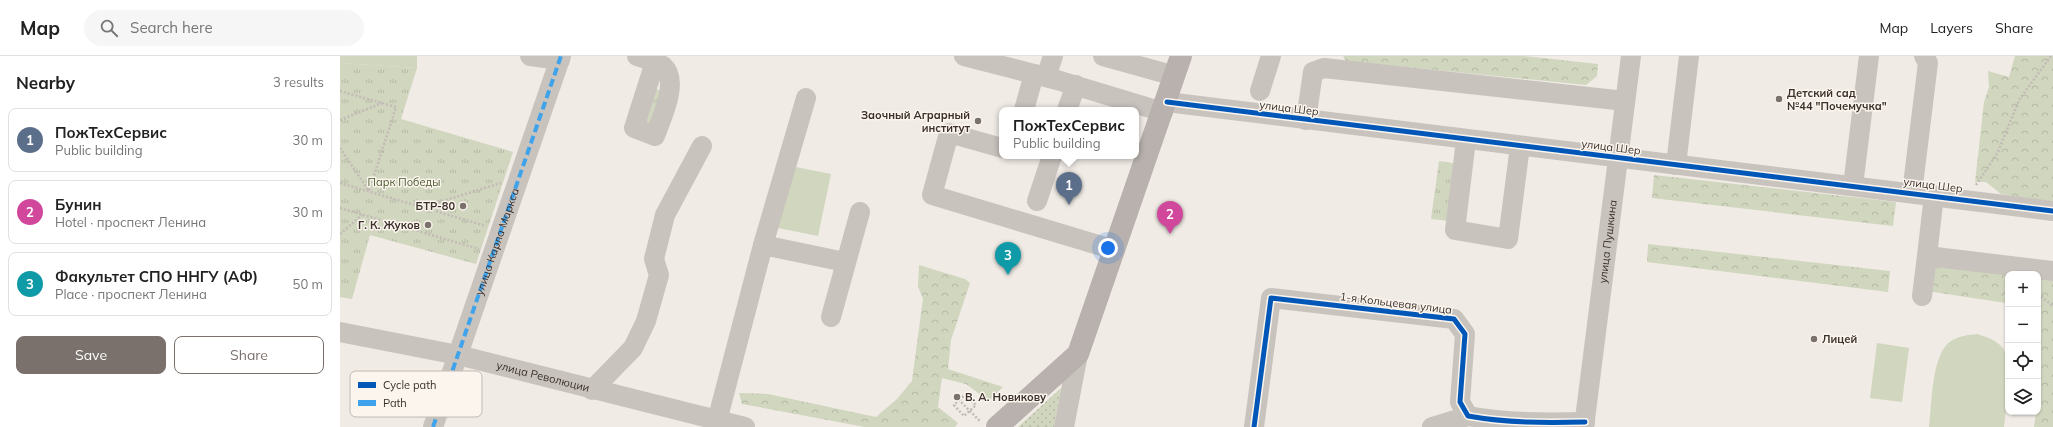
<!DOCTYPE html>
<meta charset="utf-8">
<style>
body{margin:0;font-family:Mulish,sans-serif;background:#f6f6f6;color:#222}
.controls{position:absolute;right:12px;bottom:12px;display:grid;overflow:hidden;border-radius:8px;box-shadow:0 1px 3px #0004}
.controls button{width:36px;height:36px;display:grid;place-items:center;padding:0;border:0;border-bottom:1px solid #e0e0e0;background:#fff;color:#222;font:20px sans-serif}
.you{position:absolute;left:768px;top:192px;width:14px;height:14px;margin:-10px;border:3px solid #fff;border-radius:50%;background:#1a73e8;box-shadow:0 0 0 6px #1a73e833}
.badge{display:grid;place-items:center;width:26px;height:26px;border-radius:50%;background:#7a716c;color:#fff;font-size:13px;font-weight:700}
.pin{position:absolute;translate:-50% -33px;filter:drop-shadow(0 1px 2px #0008)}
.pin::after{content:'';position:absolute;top:21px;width:14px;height:12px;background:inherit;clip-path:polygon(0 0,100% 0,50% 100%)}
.popup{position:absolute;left:659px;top:51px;width:140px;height:52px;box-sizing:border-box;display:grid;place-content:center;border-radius:8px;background:#fff;filter:drop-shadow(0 1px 3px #0005);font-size:13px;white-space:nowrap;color:#767676}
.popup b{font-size:15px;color:#222}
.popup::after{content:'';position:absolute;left:50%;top:100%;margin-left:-8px;border:8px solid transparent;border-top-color:#fff}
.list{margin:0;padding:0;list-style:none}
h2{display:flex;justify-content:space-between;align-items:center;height:52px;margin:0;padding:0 16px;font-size:17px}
h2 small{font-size:13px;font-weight:400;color:#767676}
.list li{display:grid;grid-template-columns:26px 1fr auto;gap:12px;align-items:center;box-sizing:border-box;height:64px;margin:0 8px 8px;padding:0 8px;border:1px solid #e0e0e0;border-radius:8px}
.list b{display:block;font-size:15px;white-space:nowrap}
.list p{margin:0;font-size:13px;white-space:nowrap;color:#767676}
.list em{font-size:13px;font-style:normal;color:#767676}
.actions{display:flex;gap:8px;padding:12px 16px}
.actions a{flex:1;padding:9px 0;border:1px solid #7a716c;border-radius:8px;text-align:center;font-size:14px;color:#7a716c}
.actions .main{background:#7a716c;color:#fff}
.icon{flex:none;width:22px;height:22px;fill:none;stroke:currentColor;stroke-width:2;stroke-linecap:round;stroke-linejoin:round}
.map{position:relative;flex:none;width:1713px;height:371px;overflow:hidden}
header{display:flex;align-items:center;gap:24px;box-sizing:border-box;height:56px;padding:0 20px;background:#fff;border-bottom:1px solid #e0e0e0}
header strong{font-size:19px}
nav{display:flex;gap:22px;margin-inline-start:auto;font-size:14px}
.search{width:280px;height:36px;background:#f6f6f6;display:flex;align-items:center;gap:10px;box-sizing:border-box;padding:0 14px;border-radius:22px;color:#767676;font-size:15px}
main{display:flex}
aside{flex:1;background:#fff}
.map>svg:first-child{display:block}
</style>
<header>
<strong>Map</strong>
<div class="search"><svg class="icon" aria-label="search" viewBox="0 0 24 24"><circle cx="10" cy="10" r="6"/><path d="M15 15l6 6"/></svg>Search here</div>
<nav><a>Map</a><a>Layers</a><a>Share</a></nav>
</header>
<main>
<aside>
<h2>Nearby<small>3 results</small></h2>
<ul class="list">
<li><span class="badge" style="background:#5c6f8a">1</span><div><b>ПожТехСервис</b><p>Public building</p></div><em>30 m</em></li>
<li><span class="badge" style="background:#d1479c">2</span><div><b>Бунин</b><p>Hotel · проспект Ленина</p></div><em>30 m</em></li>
<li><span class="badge" style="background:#0f9aa8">3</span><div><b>Факультет СПО ННГУ (АФ)</b><p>Place · проспект Ленина</p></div><em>50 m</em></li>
</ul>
<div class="actions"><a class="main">Save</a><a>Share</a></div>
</aside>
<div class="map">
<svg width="1713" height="371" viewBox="0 0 1713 371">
<defs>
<pattern id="grass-dots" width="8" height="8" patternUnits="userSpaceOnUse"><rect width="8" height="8" fill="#d1d6bf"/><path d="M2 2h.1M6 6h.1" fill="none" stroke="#b4b8a4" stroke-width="1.8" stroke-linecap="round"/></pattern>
<pattern id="forest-crowns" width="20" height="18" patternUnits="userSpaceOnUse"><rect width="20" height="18" fill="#d1d6bf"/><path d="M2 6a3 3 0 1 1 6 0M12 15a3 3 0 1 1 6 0" fill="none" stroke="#b4b8a4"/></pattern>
<pattern id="park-tufts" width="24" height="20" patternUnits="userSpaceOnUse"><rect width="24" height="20" fill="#d1d6bf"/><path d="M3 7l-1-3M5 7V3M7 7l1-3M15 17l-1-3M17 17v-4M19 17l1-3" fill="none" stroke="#b4b8a4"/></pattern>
</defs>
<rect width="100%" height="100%" fill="#f0ebe5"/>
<path fill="url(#grass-dots)" d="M721 332 714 371H678Z"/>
<path fill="url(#forest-crowns)" d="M1003 0H1183L1258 8 1257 20 1246 29 1006 5Z
M1675 0H1713V147L1661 138 1646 126H1635L1644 46 1649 31 1648 15 1669 21Z
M1314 119 1556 146 1553 170 1312 142Z
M1308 188 1550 215 1548 236 1307 206Z
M1590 204 1713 220V371H1694L1696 356H1698V218H1668V249L1666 247 1587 235Z
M579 209 625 223 630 227 611 284 608 313 663 331 649 345 626 328 602 322 598 351 618 367 615 371H525L402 348 399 337 428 338 536 361 557 343 572 325 583 242 578 231Z"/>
<path fill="url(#park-tufts)" d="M0 7 77 12 61 63 173 96 136 208 30 179 12 243 0 241Z
M312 32 326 36 314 71 300 67Z
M1099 105 1118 108 1110 165 1091 163Z"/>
<path fill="#d1d6bf" d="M0 0H77V12L0 7Z
M451 110 491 118 478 180 438 172Z
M1637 278C1647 281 1655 284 1662 291 1675 306 1666 352 1664 371H1589C1592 349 1591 298 1611 285 1619 280 1628 279 1637 278Z
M1537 287 1569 292 1562 346 1530 342Z"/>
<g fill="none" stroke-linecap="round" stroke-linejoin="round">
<path stroke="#c2bbb6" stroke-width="2.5" stroke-dasharray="2 2" stroke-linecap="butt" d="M0 35 56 51 29 135
M0 64 42 47
M0 92 29 135
M0 127 146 170
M1636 129 1658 96 1679 44 1711 0
M83 151 161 127
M0 152 139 193
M0 178 22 159
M1698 238 1713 250
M619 344 625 339 636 349 624 360 614 349 619 344 641 366"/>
<g stroke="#c9c3be" stroke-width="20">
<path d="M190 0 220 4"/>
<path d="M297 0C306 3 316 5 323 10 340 25 321 63 315 80L294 72 315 6"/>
<path d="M624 0 717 24 823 56"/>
<path d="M763 0 835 20"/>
<path d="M706 21 713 0"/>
<path d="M920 35 931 0"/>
<path d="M827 46 1713 155"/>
<path d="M684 54 694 18"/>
<path d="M727 54 736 29"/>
<path d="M966 64 973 16 984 12 1285 45"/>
<path d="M1126 84 1115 174 1168 183 1180 90"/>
<path d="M662 92 609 77 592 139 775 194"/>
<path d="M1336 109 1349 0"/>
<path d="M1513 130 1529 0"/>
<path d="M1572 137 1588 7 1584 0"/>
<path d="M1594 139 1587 200 1713 215"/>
<path d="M697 145 712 100"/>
<path d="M423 189 505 206"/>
<path d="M1582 240 1587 200"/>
<path d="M491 261 520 156"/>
<path id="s1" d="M0 276 118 299 405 371"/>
<path d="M252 334 293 292 306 265 319 219 314 203 325 159 362 90"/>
<path d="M377 365 423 189 466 42"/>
<path d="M93 371 221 0"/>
<path d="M724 371 738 298"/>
<path d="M914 371 931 242 1114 263 1125 278 1120 346 1128 360C1167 367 1206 367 1245 366"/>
<path d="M1092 371 1128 360"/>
<path id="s2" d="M1244 371 1291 0"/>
</g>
<path stroke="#b8b1ad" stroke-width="22" d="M657 371 738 298 841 0"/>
<path stroke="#3fa3eb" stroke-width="4" stroke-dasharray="8 4" stroke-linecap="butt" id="s3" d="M93 371 221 0"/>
<defs>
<path id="cycleway" d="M827 46 1713 155
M914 371 931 242 1114 263 1125 278 1120 346 1128 360C1167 367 1206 367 1245 366"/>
</defs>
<use href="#cycleway" stroke="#fbf5ee" stroke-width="8"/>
<use href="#cycleway" stroke="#0057b8" stroke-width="5"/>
</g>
<g fill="#7a716c" stroke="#fbf5ee" stroke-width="1.5">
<circle cx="1439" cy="43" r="4"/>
<circle cx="638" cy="65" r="4"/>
<circle cx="123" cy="150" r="4"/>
<circle cx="88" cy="169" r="4"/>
<circle cx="1474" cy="283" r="4"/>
<circle cx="617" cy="341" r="4"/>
</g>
<g text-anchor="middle" stroke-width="3" stroke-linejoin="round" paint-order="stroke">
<g font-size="11" font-weight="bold" fill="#3b302b" stroke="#fbf5ee" text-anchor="start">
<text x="1447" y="41">Детский сад<tspan x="1447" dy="13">№44 "Почемучка"</tspan></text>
<text x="630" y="63" text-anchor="end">Заочный Аграрный<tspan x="630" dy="13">институт</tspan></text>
<text x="115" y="154" text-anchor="end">БТР-80</text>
<text x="80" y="173" text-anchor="end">Г. К. Жуков</text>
<text x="1482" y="287">Лицей</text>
<text x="625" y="345">В. А. Новикову</text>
</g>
<g font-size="11" fill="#3b302b" stroke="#fbf5ee">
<text transform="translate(949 52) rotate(7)" y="4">улица Шер</text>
<text transform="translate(1271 91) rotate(7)" y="4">улица Шер</text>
<text transform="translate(1593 129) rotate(7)" y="4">улица Шер</text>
<text dy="4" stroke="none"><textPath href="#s3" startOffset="196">улица Карла Маркса</textPath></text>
<text dy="4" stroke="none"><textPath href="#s2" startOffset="187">улица Пушкина</textPath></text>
<text transform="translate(1056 247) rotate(7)" y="4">1-я Кольцевая улица</text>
<text dy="4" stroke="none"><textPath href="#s1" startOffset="208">улица Революции</textPath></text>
</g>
<g font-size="11" fill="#4a5a2e" stroke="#fbf5ee">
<text x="64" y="130">Парк Победы</text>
</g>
</g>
<rect x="10" y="315" width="132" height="46" rx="6" fill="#fbf5ee" stroke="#c1bab4" stroke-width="1"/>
<rect x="18" y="326" width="18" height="6" fill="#0057b8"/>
<rect x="18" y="344" width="18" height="6" fill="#3fa3eb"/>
<g font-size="11" fill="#3b302b">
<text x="43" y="333">Cycle path</text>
<text x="43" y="351">Path</text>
</g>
</svg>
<div class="controls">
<button>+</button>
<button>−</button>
<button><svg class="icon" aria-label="locate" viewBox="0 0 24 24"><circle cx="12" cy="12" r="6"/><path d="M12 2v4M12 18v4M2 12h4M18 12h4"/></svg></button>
<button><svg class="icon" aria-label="layers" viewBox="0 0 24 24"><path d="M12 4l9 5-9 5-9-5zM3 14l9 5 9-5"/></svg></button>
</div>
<div class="you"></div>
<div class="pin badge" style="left:729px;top:149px;background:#5c6f8a">1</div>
<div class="popup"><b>ПожТехСервис</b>Public building</div>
<div class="pin badge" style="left:830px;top:178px;background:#d1479c">2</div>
<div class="pin badge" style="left:668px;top:219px;background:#0f9aa8">3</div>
</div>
</main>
